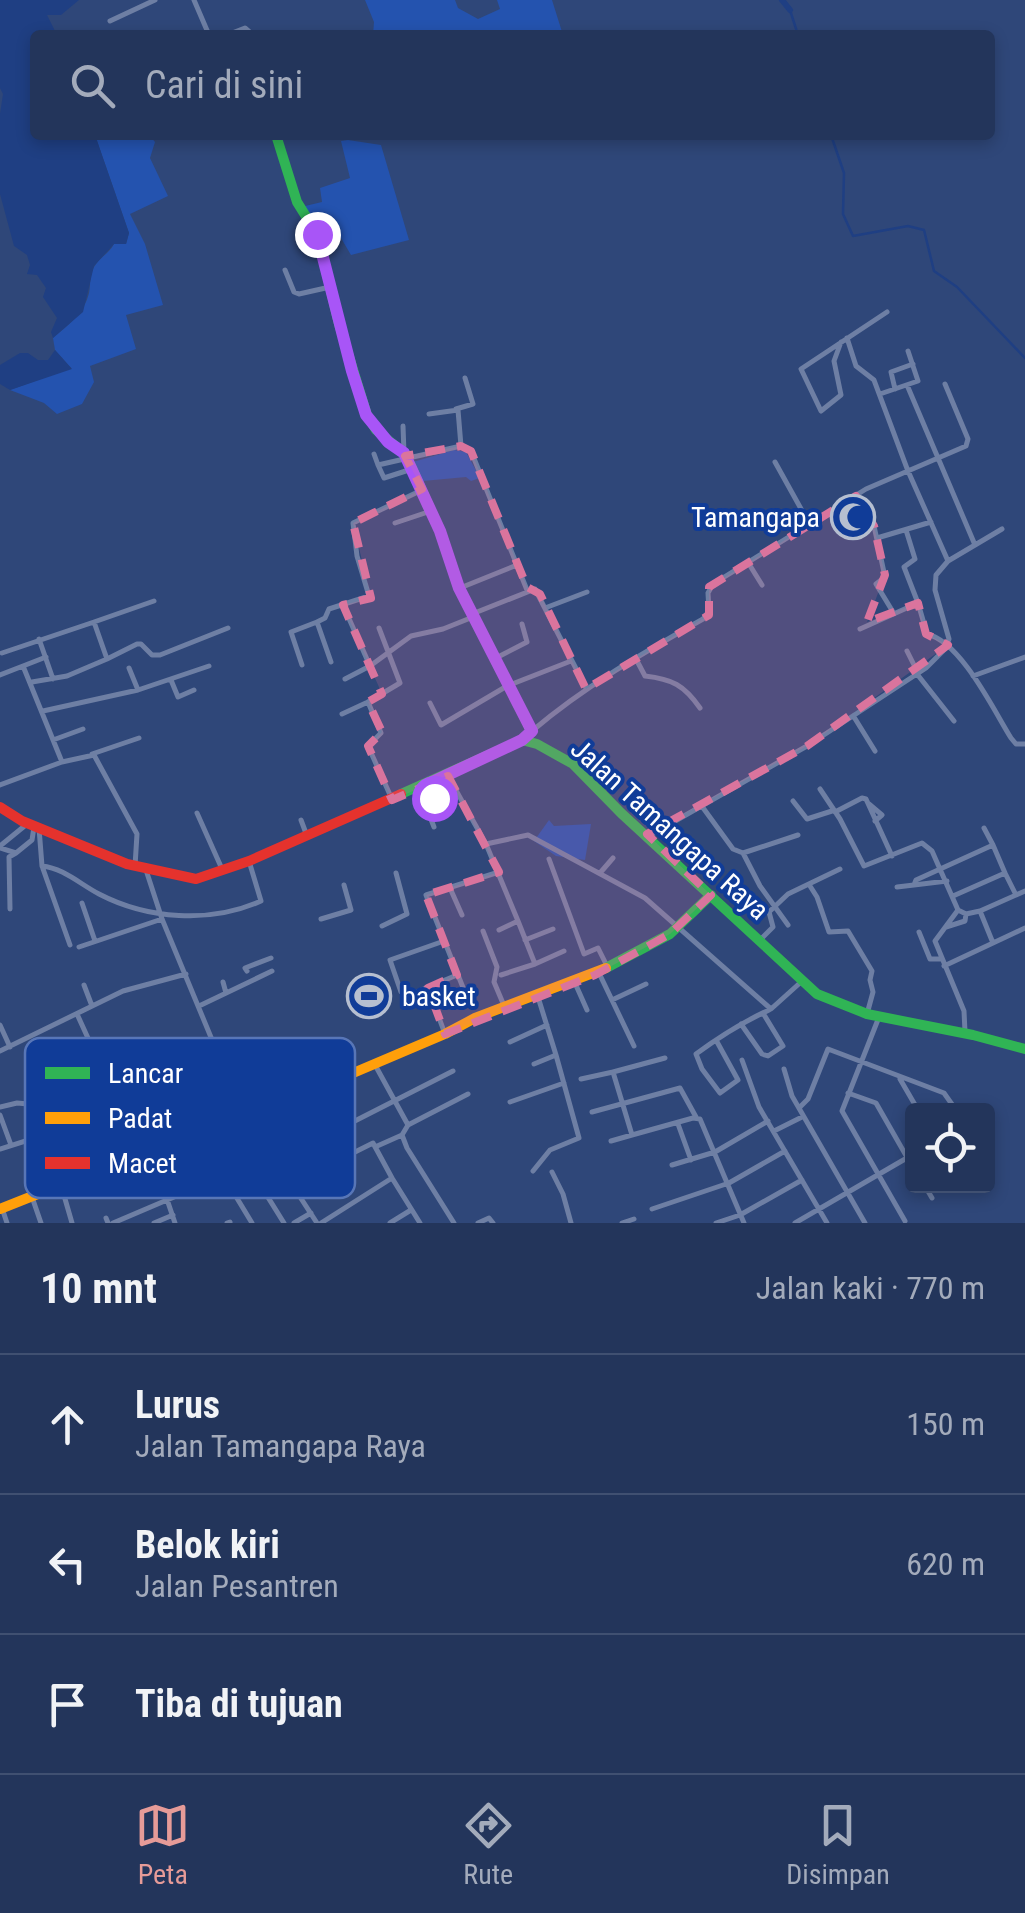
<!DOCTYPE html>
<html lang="id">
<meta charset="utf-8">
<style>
body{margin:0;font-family:"Roboto Condensed",sans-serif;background:#2b3d61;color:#f1f3f6}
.controls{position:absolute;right:30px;bottom:30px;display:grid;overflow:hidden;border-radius:10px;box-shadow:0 5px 15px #0003}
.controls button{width:90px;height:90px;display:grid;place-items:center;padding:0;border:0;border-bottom:2px solid #405071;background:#23355b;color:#f1f3f6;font:50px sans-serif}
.stop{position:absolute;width:30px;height:30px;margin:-22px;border:8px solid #a855f7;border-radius:50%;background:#fff}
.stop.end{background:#a855f7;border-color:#fff;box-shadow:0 2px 10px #0008}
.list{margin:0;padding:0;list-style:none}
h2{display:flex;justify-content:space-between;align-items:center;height:130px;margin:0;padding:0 40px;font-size:42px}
h2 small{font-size:32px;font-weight:400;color:#a3abbb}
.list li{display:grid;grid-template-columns:65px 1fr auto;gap:30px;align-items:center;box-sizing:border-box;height:140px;padding:0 40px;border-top:2px solid #405071}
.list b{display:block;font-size:38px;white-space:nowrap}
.list p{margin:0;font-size:32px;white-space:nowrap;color:#a3abbb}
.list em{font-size:32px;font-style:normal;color:#a3abbb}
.icon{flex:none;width:55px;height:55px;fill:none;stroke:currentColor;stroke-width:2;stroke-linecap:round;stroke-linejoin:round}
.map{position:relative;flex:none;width:1025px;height:1223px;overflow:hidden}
.search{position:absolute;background:#23355b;box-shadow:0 5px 15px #0003;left:30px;right:30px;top:30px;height:110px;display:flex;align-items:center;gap:25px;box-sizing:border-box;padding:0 35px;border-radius:10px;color:#a3abbb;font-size:38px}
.sheet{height:550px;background:#23355b}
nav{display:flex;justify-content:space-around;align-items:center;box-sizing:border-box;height:140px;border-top:2px solid #405071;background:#23355b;font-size:28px;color:#a3abbb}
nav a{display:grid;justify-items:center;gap:5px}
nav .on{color:#e69b98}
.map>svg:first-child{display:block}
</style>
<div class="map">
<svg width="1025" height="1223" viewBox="0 0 1025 1223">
<rect width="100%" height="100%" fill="#2f4779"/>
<path fill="#2453af" d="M365 0H455L458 8 478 19 500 9 497 0H552L563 35H373L374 22Z
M95 135H149L155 142 150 158 168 196 130 214 145 244 163 305 126 315 136 349 90 366 94 382 82 404 57 414 44 403 10 390 71 368 55 350 53 338C68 325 84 314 89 293 91 284 89 278 93 269 99 257 108 255 114 244H126L129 233Z
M348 140 381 145 409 240 351 255 331 221 316 225 305 206 322 202 320 188 350 178 341 141Z
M454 450 466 452 480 478 471 481 466 477 423 481 413 462Z
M549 820 554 826 591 824 585 860 556 856 534 841Z"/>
<path fill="#1f3f83" d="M0 0H79L61 15H47L57 35H35V135H95L129 233 126 244H114L94 266 83 312 53 338 51 332 57 318 43 297 46 288 37 275 27 274 30 265 27 255 14 246 0 194V114L3 94 0 88Z
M55 350 72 369 10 390 0 384V365L20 353H28L38 360H48Z"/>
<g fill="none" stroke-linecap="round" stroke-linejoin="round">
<path stroke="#1f3f83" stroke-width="2.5" d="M790 10 798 35
M831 135 844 173 843 214 853 236 908 226 924 230 934 271 957 287 1025 358"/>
<path stroke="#1f3f83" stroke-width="6" d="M782 0 790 10"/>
<path stroke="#6e7fa4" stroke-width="5" d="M194 0 209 35
M110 21 155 0
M227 35 245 28 253 35
M285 270 294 292 299 294 330 287
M847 338 856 366 874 380 908 471 948 561
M841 342 834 361 841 395 821 411 801 369 887 312
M907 385 975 545
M895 389 891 372 913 364
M880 394 918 381 908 351
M456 409 473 404 465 378
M429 414 458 410 461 446
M403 426 404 453
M374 454 378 465 461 446 471 451 527 590
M775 462 810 525
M378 465 384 478 412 469
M856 496 874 526 885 577 876 584 893 612
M395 523 431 511
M906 530 915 559 904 567 918 603
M877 538 931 522
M749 564 762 585
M460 588 517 565
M343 605 370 666 411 636 443 629 473 617
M545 608 587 592
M472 614 535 589 586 688
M94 622 154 601
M379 628 400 683 368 702 381 733 368 746 391 797
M860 629 918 603 927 634C961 642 993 709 1011 738L1016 744H1025
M39 639 53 679
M907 651 918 673
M2 653 94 622 107 659 67 676 32 682
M107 659 137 644H141L152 655H160L228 628
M494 659 527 642 522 624
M636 659 645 676C672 679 684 685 700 708
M331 662 317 622 325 618 329 609 369 596 357 556 353 523 422 490
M302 665 291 632 317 622
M23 666 46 657
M129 668 138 690
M917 674 954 721
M0 675 23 666 62 762
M973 676 1025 657
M345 679 370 666
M171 680 178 697 194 690
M430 703 441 725 507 686 571 661
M43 711 138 690 209 666
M342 714 368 702
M854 717 875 751
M532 731C585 686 643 653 703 619L709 611 708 593 713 584 866 489 966 446 968 439 945 384
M53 740 83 729
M92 754 139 738
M448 776 486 844 518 921 499 930
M0 785 62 762 94 755 137 834 135 866
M428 785 435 797
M419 789 434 827
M820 789 840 819 864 866 922 843 932 851 958 910 935 941 964 1011 965 1032
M793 801 807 819 832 811
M869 804 882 815 875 821
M701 805 733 849 743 853 760 886 788 925
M835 812 862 798 866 799 892 856
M197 813 222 869
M301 820 307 836
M39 828 42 866 70 945
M984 828 993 845
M649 836 807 746 926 668 945 649 949 639 935 590 936 575 948 561 1002 529
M486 844 528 835 645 898 771 1009 801 982
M0 846 27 824
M0 848 16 853 32 840 34 827
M743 853 798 835
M549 859 584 954 598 948 608 968
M42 866C63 868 80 884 99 894 147 919 210 924 261 901L249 861
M146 870 162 919 244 1117
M600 873 613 858
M1005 873 1016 895
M947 881 914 885 916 880 993 845 1005 873 953 896
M810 886 817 897 829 932 848 931 872 971 870 980 873 992 867 1014
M897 887 914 885
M450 888 462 915
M82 903 95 941
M10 909 9 857 16 853
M980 911 1025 891
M321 919 351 910 344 885
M382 926 407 914 396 873
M946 927 965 921 966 914
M483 931 497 967 494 982 505 1008
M919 932 930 959H941
M525 940 553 929
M760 940 773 927 769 912 788 894 840 869
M444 941 390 960 401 992 407 996 457 975
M993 943 1025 928
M79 947 162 919
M535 964 564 951
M944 966 993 943 980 911 966 914 958 910
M247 971 245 968 271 958
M599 973 634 1046
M501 975 535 964 518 921
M223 982 226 993
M575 983 587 1010
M84 985 92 1006
M428 988 445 1034
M464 990 426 895 499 872
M612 1000 646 984
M199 1006 272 971
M77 1014 144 1161
M879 1017 842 1111 905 1221
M741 1024 762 1054 768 1056 783 1046 763 1013
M0 1025 10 1047
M716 1040 738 1080 720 1093 702 1069 696 1054C719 1037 743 1022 769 1010
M510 1042 547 1025
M0 1051 123 991 186 974
M742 1060 759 1107 827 1223
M374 1063 408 1125
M534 1064 556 1055 538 997
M784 1069 792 1096 865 1223
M613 1072 665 1058
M228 1077 250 1062 255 1049 276 1040
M581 1079 613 1072 632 1135 693 1118 700 1119 744 1223
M900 1079 918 1110
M848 1093 876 1103 912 1166
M168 1102 182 1146
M510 1102 564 1083
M52 1106 51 1090 79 1080 85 1082 99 1114 74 1126
M0 1107 17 1103 52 1106 60 1130 0 1149
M799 1108 808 1099 828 1049 944 1093 956 1110
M592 1112 680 1088 696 1117
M99 1114 121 1106
M0 1115 11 1145
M247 1116 264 1148 246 1162 284 1223
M678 1124 691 1160
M774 1131 802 1117
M611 1141 632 1135
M988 1143 990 1145
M375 1147 402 1135
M290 1154 453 1071
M40 1155 51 1189
M153 1158 175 1223
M278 1163 317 1223
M672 1165 715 1152 768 1121
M533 1171 550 1150 579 1138 556 1055
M552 1172 563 1194 571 1223
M96 1173 87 1140 129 1124
M392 1178 420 1223
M291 1184 373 1143 392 1178 321 1223
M61 1185 72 1223
M925 1186 932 1198
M32 1197 41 1223
M2 1208 7 1223
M652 1209 729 1183 785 1151
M106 1218 108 1223
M113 1223 221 1177 226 1180 252 1223
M154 1223 173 1215
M227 1223 230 1222
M294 1223 311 1213
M390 1223 411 1210
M454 1223 407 1148 402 1135 408 1125 468 1094
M478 1223 489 1218 493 1223
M622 1223 634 1219
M716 1223 740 1215 802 1180
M795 1223 912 1155"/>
<path stroke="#30b455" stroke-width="10" d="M276 135 297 202 317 234 339 324 367 415 376 430 404 453 411 466 440 531 459 588 532 731 522 740
M401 794 522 740 537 744 573 764 621 813 817 994 867 1014 973 1035 1025 1049
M606 968 670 934 711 895"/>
<path stroke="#ff9f0a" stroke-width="10" d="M0 1209 73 1180 153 1158 445 1034 475 1018 606 968"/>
<path stroke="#e5322d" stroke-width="10" d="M0 807 22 821 127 864 196 879 249 861 401 794"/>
</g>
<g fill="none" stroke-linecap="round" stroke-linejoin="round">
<path stroke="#a855f7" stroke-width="12" d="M317 234 352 371 366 415 388 442 404 453 440 531 459 588 532 731 522 740 428 784 434 798"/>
</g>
<path fill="#da749d" fill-opacity="0.2" stroke="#da749d" stroke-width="8" stroke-dasharray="20 12" stroke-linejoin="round" d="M461 446 471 451 527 587 540 594 586 689 709 615V587L856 496 874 526 885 575 867 622 918 603 926 634 948 645 807 746 647 834 711 895 670 934 595 975 445 1034 428 988 457 975 426 895 499 872 448 776 392 800 368 746 382 732 368 702 382 694 343 605 371 598 353 523 422 489 405 456Z"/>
<defs>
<symbol id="mosque-ring" viewBox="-11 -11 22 22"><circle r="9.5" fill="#103c98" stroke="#b6bfd0" stroke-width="1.5"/><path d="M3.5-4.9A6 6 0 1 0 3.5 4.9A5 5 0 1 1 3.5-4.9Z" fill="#b6bfd0"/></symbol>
<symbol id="stadium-ring" viewBox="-11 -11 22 22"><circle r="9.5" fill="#103c98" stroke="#b6bfd0" stroke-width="1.5"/><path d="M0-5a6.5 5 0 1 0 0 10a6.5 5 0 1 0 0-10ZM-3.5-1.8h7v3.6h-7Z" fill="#b6bfd0"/></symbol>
</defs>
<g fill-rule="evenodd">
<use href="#mosque-ring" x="828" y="492" width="50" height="50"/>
<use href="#stadium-ring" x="344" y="971" width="50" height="50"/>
</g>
<g text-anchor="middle" stroke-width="8" stroke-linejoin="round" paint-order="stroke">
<g font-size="28" fill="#fff" stroke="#103c98" text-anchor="end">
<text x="820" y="527">Tamangapa</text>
<text x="402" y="1006" text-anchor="start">basket</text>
</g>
<g font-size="28" fill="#fff" stroke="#103c98">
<text transform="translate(670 829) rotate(42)" y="10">Jalan Tamangapa Raya</text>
</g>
</g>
<rect x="25" y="1038" width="330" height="160" rx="15" fill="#103c98" stroke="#5876b7" stroke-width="2.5"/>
<rect x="45" y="1067" width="45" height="12" fill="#30b455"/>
<rect x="45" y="1112" width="45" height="12" fill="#ff9f0a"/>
<rect x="45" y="1157" width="45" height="12" fill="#e5322d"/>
<g font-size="28" fill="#fff">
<text x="108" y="1083">Lancar</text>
<text x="108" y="1128">Padat</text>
<text x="108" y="1173">Macet</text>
</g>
</svg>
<div class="controls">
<button><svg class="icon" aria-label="locate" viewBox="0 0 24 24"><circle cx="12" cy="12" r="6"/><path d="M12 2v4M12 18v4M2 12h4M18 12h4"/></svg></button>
</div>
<div class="stop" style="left:434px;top:798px"></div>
<div class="stop end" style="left:317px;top:234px"></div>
<div class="search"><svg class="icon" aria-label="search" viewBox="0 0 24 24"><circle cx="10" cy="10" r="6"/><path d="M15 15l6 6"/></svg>Cari di sini</div>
</div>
<section class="sheet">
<h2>10 mnt<small>Jalan kaki · 770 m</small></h2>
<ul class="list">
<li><svg class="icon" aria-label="ahead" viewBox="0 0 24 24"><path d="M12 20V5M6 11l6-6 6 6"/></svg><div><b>Lurus</b><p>Jalan Tamangapa Raya</p></div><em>150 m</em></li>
<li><svg class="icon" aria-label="left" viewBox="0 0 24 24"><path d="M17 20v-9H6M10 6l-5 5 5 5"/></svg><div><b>Belok kiri</b><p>Jalan Pesantren</p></div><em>620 m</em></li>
<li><svg class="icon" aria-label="arrive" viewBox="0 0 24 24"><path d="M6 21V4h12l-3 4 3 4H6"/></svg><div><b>Tiba di tujuan</b></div></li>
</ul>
</section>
<nav>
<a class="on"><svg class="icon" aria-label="map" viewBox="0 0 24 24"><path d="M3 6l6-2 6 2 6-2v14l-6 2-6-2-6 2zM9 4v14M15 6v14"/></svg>Peta</a>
<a><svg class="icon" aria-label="directions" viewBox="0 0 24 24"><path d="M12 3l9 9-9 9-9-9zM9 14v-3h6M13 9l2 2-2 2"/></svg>Rute</a>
<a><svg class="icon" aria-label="saved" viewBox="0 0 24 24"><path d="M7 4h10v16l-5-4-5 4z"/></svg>Disimpan</a>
</nav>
